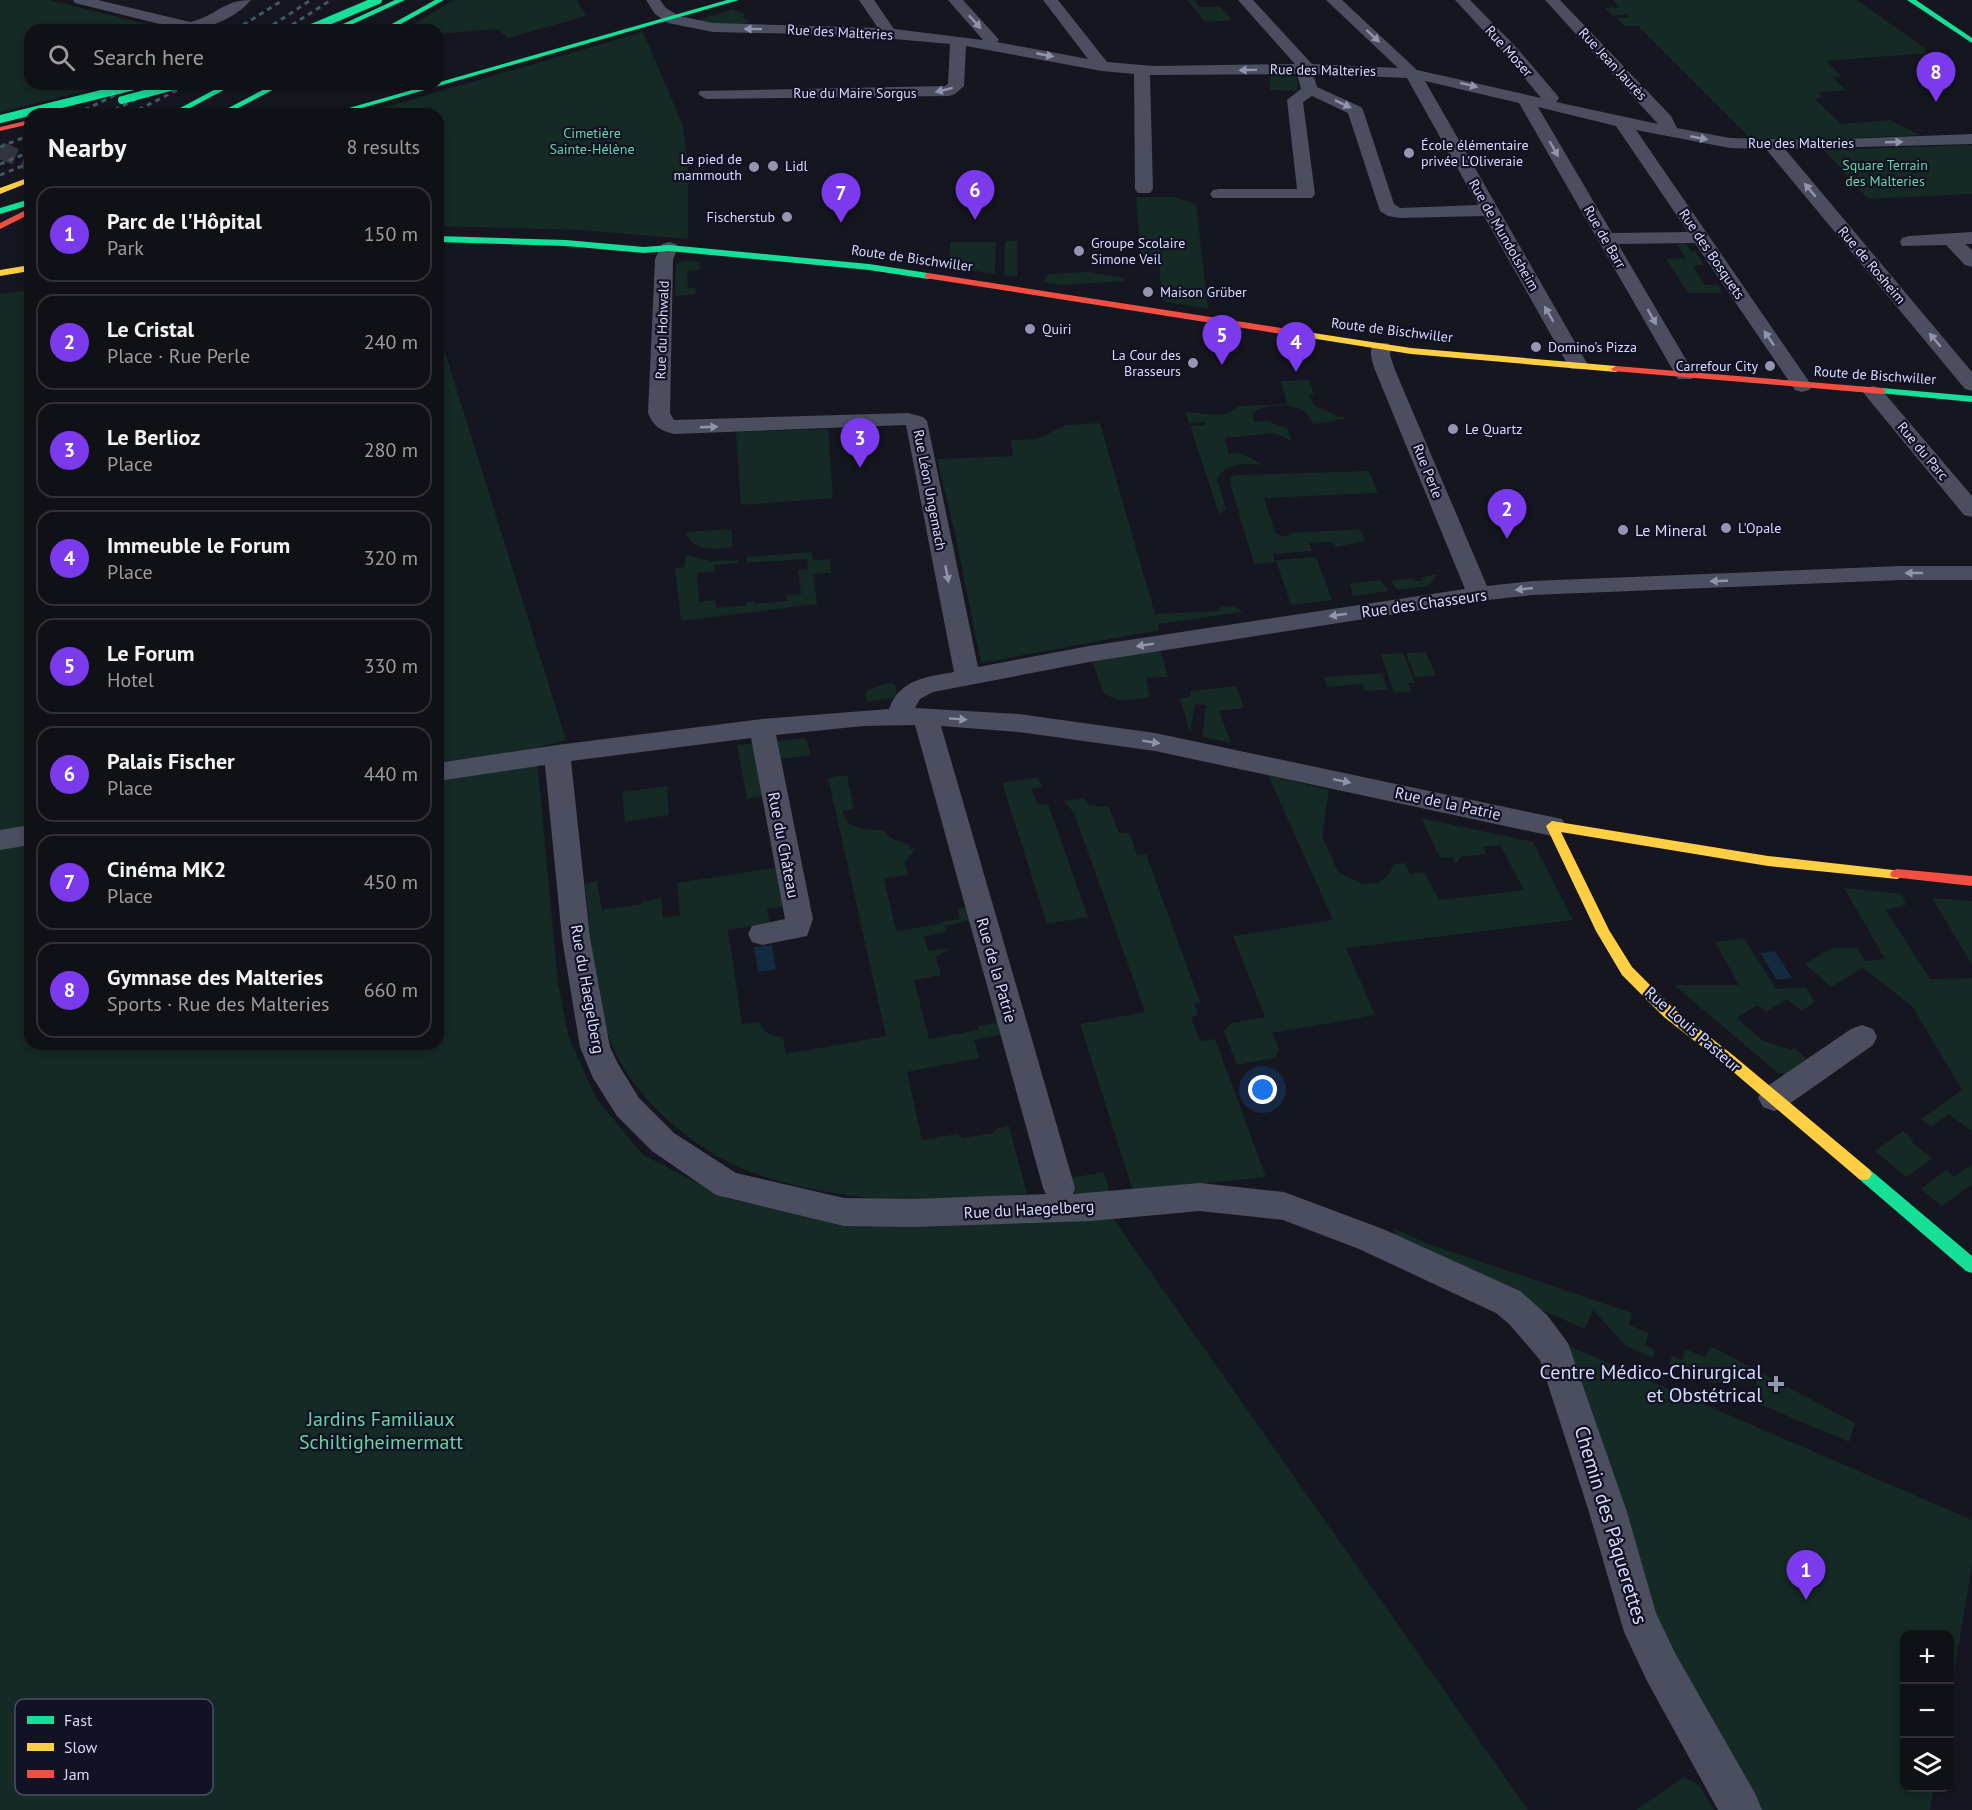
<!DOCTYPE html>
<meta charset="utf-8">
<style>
body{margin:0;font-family:"PT Sans",sans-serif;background:#1e1e24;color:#f1f3f6}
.controls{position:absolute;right:18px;bottom:18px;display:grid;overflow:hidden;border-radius:12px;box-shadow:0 3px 9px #0003}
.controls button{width:54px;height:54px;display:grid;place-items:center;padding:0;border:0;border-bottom:2px solid #303036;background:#101017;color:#f1f3f6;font:30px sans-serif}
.you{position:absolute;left:1263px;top:1090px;width:21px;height:21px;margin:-15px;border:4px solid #fff;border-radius:50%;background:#1a73e8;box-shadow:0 0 0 9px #1a73e833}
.badge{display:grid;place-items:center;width:39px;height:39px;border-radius:50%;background:#7c3aed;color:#fff;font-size:20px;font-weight:700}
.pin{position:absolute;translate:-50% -50px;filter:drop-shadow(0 2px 3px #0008)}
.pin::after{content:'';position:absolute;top:32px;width:21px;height:18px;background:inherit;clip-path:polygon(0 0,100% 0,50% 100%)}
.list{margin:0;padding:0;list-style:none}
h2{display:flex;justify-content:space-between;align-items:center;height:78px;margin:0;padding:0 24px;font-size:26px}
h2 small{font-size:20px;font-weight:400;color:#9c9da1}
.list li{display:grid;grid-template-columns:39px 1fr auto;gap:18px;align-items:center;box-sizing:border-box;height:96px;margin:0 12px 12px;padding:0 12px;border:2px solid #303036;border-radius:18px}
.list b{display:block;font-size:22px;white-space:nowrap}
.list p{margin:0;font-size:20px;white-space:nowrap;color:#9c9da1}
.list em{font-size:20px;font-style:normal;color:#9c9da1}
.icon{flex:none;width:33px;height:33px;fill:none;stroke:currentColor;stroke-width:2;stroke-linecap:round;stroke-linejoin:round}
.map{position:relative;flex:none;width:1972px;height:1810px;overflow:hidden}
.search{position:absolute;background:#101017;box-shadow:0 3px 9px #0003;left:24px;top:24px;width:420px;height:66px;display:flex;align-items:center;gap:15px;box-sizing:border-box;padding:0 21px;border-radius:18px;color:#9c9da1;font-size:22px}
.panel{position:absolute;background:#101017;box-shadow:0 3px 9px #0003;left:24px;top:108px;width:420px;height:942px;border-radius:18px}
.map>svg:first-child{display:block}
</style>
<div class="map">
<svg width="1972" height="1810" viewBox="0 0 1972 1810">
<rect width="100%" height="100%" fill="#15161f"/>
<path fill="#152925" d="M0 0H49L172 30H30V84H113L0 112Z
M454 0H577L586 16 508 38 497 29 438 34V30H404Z
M1187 0H1194L1199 7H1220L1232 20 1205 22Z
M1612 0H1857L1926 49 1924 51 1927 53 1827 61 1841 76 1832 77 1846 90H1858L1819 92 1823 97 1815 99 1841 124 1890 120 1920 135 1825 139 1750 138 1638 26H1625L1616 18 1629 17 1627 14 1613 16 1605 8 1620 7Z
M733 9 745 14 743 17 750 21C739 28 710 26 698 20Z
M643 32 683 126 688 168V239L579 230 438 226V114H362Z
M1270 74H1287L1297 77 1298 91 1270 90Z
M1966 145 1972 146V194L1868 199 1824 150Z
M1136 197H1173L1196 204 1208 309 1162 301 1159 261H1141Z
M1005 241H1018L1017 277 1004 275Z
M950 242H996L995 274 949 267Z
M1677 244H1686L1691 251H1695L1704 265 1693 266 1705 285H1718L1723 293H1688L1666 259 1686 258Z
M685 261 700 262 699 270 687 271 688 288H695L696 294 675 296 676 264Z
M1088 272 1124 278V281L1062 285 1043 282 1048 274Z
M30 290V1044H438V330L566 740 536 748 558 983 569 1038 596 1098 642 1154 728 1199 835 1223 1112 1217 1528 1810H0V294Z
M1309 380 1314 394 1309 395 1314 405 1339 417 1344 416 1345 419C1333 420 1325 424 1313 424 1305 401 1275 403 1256 410L1253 415 1254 422 1267 421 1287 428 1292 441 1274 433 1225 438 1229 454 1240 453 1264 465C1246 463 1227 462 1217 479L1226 509 1219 514 1190 426 1206 425V422L1189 423 1185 412C1205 411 1222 422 1239 406L1287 404 1281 381Z
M1100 423 1155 614 1217 611 1221 607 1234 606 1243 612 1158 624 1159 630 981 663 955 534 937 459 1013 456 1011 440 1037 439 1066 425Z
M828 429 833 498 741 505 736 432Z
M1369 471 1378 493 1264 498 1275 533 1281 536 1291 535V533L1360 529 1365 541 1336 547 1332 542 1309 543 1312 551 1273 554 1275 562 1254 564 1230 483 1231 477 1235 475Z
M731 529 733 547C717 549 692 553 686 532Z
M812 552 813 560 830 559 831 573 813 574 817 604 681 621 675 568 685 567V555L711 561 738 560V563L714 565V572L697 573 699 602 715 600 716 608 747 605 746 602 754 601 755 604 787 601 786 595 801 594 798 570 808 569 807 559 747 563V557Z
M1316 557 1332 600 1291 605 1276 560Z
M1438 574 1428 586 1397 590 1391 581 1412 578 1415 581 1423 580 1422 577Z
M1379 580 1390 591 1353 596 1350 584Z
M1160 648 1168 677 1146 678 1150 697 1120 701 1104 694 1092 661Z
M1426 652 1436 676 1415 677 1406 653Z
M1403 653 1415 683H1408L1411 692 1394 693 1381 654Z
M1382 673 1388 690 1365 691 1362 684 1327 687 1324 677Z
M889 683 895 684 897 697 867 702 865 693 872 688Z
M1236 686 1244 708 1219 711 1231 743 1202 737 1206 705 1195 704 1190 733 1180 698 1191 696 1190 691Z
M803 738 807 741 811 755 774 760 770 742Z
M757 743 767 796 747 799 737 745Z
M847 775 854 809 842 811 849 824 862 829 883 830 891 838 909 845 911 849H915L905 863 908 875 884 879 896 931 941 924V922L960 919 957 909 968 907 972 920 945 926 946 932 924 936 928 951 950 948 936 957 941 975 914 980 929 1039 978 1030V1026L996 1023 995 1017 1002 1016 1003 1034 974 1040 979 1058 907 1072 922 1140 957 1134 963 1138 993 1133 998 1128 1009 1126 1027 1194C993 1197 958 1202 923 1203 907 1204 889 1200 873 1198 839 1195 790 1186 757 1174 696 1153 626 1095 607 1031 592 984 591 932 585 883L597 881 602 910 642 904V902L661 898 663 918 680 915 677 883 781 867 788 906 767 909 770 924 728 930 742 1024 760 1022C765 1035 770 1035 783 1037L786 1054 886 1036 828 778Z
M1268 775 1329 790 1322 836 1338 872 1363 884 1378 883 1388 875 1395 864 1405 863 1410 874 1424 872 1439 900 1524 890 1500 845 1483 847 1486 854 1461 857 1456 864 1453 857 1440 858 1421 818 1533 842 1573 920 1346 948 1375 1015 1272 1033 1279 1049 1275 1058 1237 1065 1224 1031 1231 1023 1265 1017 1233 936 1333 920Z
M1038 777 1042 787 1032 789 1038 805 1048 804 1088 917 1047 924 1002 783Z
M667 786 669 815 625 822 622 792Z
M1085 798 1088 805 1109 807 1119 833H1130L1137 856 1146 854 1200 1002 1194 1004 1198 1015 1191 1017 1200 1041 1215 1039 1266 1177 1133 1191 1080 1024 1145 1012 1074 813 1064 801Z
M1844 888 1902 894 1906 905 1886 910 1930 979 1972 978V1132L1949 1114 1931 1127 1921 1119 1962 1090 1912 1006 1863 968 1831 987 1805 964 1832 948H1857L1865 961 1885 959Z
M1932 898 1972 901V965Z
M1744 938 1776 989 1806 987 1815 1002 1802 1011 1787 999 1766 1012 1757 1005 1737 1018 1762 1040 1791 1050 1794 1048 1812 1063 1795 1075 1778 1073 1674 985H1739L1715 942Z
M1903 1131 1913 1139 1911 1141 1932 1159 1906 1177 1875 1151Z
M1972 1164V1184L1942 1206 1921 1189 1946 1170 1954 1177Z
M1104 1172 1110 1193 1075 1196 1070 1178Z
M1393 1228 1426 1243 1632 1313 1629 1325 1649 1333 1645 1345 1655 1350 1653 1358 1626 1346 1593 1310 1585 1329 1525 1303 1397 1239Z
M1567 1345 1972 1520V1566L1950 1698V1634H1904V1788H1934L1930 1810H1751L1659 1646Z
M1711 1346 1855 1423 1849 1442 1752 1401 1757 1381 1711 1383 1669 1364 1672 1356 1682 1360 1685 1349 1705 1357Z
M1684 1777 1699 1785 1714 1810H1636Z"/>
<path fill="#122b3e" d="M772 945 776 969 758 972 754 947Z
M1775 951 1792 978 1777 980 1760 953Z"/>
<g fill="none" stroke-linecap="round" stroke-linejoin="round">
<path stroke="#323440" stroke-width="17" stroke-dasharray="17 8" stroke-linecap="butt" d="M0 150 30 163"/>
<path fill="#4b4e5f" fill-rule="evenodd" d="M73 0H98L190 22C217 16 222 0 251 0 236 18 207 30 184 30L75 3Z
M646 0H660L666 8 679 16 713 23 878 28 859 0H874L894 29 983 40 948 0H963L994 34 999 40 997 42 1088 59 1043 0H1058L1107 62 1154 66 1295 64 1238 0H1253L1312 64 1398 68 1326 0H1342L1417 70 1541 98 1504 53 1455 0H1470L1516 47 1557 95 1559 98 1556 102 1658 124 1545 0H1560L1671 116 1677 128 1730 138 1818 140 1972 134V144L1785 149 1972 372V391L1965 389 1766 149 1730 148 1636 130 1812 386 1809 390 1802 392 1795 390 1695 243 1618 244 1695 375 1692 379H1678L1519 103 1425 81 1588 365 1585 369H1571L1568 365 1484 216 1400 218 1388 216 1380 211 1348 113 1312 96 1303 102 1315 194 1312 198H1213L1210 194 1213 190 1219 189H1297L1287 100 1301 89 1297 74 1150 75 1153 189 1150 193H1138L1135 189 1134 74 1102 71 966 46 964 86 955 94 949 96 706 99 698 94 700 91 945 86 948 84 950 44 849 35 713 32 668 23 655 14ZM1313 74 1407 78 1478 205 1400 208 1394 204 1363 110 1361 107 1317 87ZM1538 107 1616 126 1688 232 1612 233Z
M1972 232V244H1965L1972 250V267L1965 265 1946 245 1902 246 1900 242 1902 238 1909 236Z
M669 242 676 244 678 248 673 259 670 413 674 420 908 413 923 417 927 421 978 667 1089 646 1465 589 1375 370C1372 360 1368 352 1374 343H1388L1391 347 1390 355 1395 370 1487 586 1532 581 1900 566H1972V580H1900L1532 595 1479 601 1089 662 933 692 920 699 915 708 1019 714 1155 733 1562 819 1566 826 1562 833 1552 836 1155 751 1019 732 941 726 1075 1188 1073 1194 1200 1183 1284 1192 1383 1229 1520 1291 1547 1315 1568 1343 1627 1512 1656 1613 1675 1653 1756 1795 1762 1810H1718L1647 1681 1624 1632 1589 1512 1540 1360 1510 1325 1496 1313 1359 1249 1283 1220 1200 1211 1091 1221 913 1227 844 1226 716 1195 652 1151 617 1116 593 1078 580 1047 562 938 545 765 438 781V763L557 745 762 719 889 709C900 679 926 677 954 672L906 425 675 434C661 431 654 427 648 413L655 259 662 244ZM915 725 1043 1188 1046 1194 913 1199 844 1198 736 1173 674 1133 639 1098 618 1064 610 1047 590 938 571 761 751 738 785 919 752 926 748 934 752 942 762 945 807 936 813 919 776 735 863 726Z
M1873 386 1880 388 1972 496V517L1964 515 1866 396 1863 392 1866 388Z
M30 825V845L0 850V830Z
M1862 1025 1873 1029 1877 1037 1873 1045 1785 1107 1774 1111 1763 1107 1758 1098 1763 1089 1851 1029Z"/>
<path fill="#16e098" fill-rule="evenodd" d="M395 0H405L340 30H330Z
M435 0H444L390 30H381Z
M727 0H739L341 114H328Z
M1907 0H1916L1972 38V43Z
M225 84H235L179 114H169Z
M274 84H284L227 114H217Z
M30 199V205L0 214V208Z
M438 236 566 240 644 247 669 245 869 264 928 273 932 276 928 279 869 270 669 251 644 253 566 246 438 242Z
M1882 388 1972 396V402L1879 393V389Z
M1864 1168 1869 1169 1972 1256V1273L1966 1271 1859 1179 1856 1174 1859 1169Z"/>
<path fill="#ffcf43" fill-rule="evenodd" d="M30 177V182L0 194V188Z
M30 265V271L0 276V270Z
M1307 332 1411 348 1616 366 1621 369 1616 372 1411 354 1304 337 1302 335Z
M1552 821 1768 856 1902 871 1904 874 1902 877 1897 879 1768 866 1561 832 1609 930 1632 967 1674 1009 1734 1056 1869 1169 1872 1174 1869 1179 1864 1180 1859 1179 1724 1064 1664 1017 1622 975 1596 931 1546 826Z"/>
<path fill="#f24e42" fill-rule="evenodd" d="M30 120V124L0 131V127Z
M30 208V214L0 229V223Z
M928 273 1307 332 1312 335 1307 338 925 278V274Z
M1616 366 1882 388 1887 391 1882 394 1613 371 1611 369Z
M1897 869 1972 876V886L1892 877 1890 874 1892 871Z"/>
<path stroke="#435960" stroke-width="3" stroke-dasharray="5 4.5" stroke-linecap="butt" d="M235 30 283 0
M265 30 311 0
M284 30 331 0
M76 114 138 84
M106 114 167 84
M130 114 189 84
M0 147 30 135
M0 164 30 152
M0 175 30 163"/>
<path stroke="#16e098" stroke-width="8" d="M307 30 378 0
M122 100 178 85
M0 119 142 84"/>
</g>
<defs><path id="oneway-solid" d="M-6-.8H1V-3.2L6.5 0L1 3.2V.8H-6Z" transform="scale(1.5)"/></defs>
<g fill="#9194ad">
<use href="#oneway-solid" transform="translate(975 22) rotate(47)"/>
<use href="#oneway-solid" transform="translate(753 29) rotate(-179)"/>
<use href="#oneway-solid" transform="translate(1373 36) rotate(43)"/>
<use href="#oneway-solid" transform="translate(1045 55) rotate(11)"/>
<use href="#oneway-solid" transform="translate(1248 70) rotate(179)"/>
<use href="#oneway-solid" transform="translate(1469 85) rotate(14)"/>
<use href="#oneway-solid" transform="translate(944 90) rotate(166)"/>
<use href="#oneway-solid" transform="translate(1343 104) rotate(25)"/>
<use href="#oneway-solid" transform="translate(1699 138) rotate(11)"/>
<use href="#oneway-solid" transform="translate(1894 142) rotate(-2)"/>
<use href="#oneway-solid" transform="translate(1554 149) rotate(60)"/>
<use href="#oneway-solid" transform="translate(1810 190) rotate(-130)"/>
<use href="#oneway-solid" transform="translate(1549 314) rotate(-120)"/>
<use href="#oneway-solid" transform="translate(1652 317) rotate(60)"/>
<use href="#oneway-solid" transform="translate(1769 338) rotate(-124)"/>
<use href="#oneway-solid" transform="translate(1935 340) rotate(-130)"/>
<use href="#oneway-solid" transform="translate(709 427) rotate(-2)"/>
<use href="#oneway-solid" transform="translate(1914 573) rotate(180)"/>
<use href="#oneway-solid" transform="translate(947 574) rotate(79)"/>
<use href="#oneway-solid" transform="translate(1719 581) rotate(178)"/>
<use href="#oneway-solid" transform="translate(1524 589) rotate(174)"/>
<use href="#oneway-solid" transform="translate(1338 615) rotate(172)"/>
<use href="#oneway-solid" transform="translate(1145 645) rotate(171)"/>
<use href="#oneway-solid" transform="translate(958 719) rotate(4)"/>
<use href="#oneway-solid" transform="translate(1151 742) rotate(9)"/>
<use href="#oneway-solid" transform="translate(1342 781) rotate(12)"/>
</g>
<g fill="#9396ae" stroke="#111223" stroke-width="2">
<circle cx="1409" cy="153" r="6"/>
<circle cx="773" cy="166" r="6"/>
<circle cx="754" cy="167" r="6"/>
<circle cx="787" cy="217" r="6"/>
<circle cx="1079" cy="251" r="6"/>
<circle cx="1148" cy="292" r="6"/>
<circle cx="1030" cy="329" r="6"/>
<circle cx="1536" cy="347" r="6"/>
<circle cx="1193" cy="363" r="6"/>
<circle cx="1770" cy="366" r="6"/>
<circle cx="1453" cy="429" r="6"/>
<circle cx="1726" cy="528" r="6"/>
<circle cx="1623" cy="530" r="6"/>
<path d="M1773 1375h6v6h6v6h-6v6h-6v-6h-6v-6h6z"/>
</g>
<g text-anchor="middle" stroke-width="4.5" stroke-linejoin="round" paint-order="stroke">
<g font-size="14" fill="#d7dbfb" stroke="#111223">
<text transform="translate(840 32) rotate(3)" y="5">Rue des Malteries</text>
<text transform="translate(1509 51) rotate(48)" y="5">Rue Moser</text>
<text transform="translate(1613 64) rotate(47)" y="5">Rue Jean Jaurès</text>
<text transform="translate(1323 70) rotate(1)" y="5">Rue des Malteries</text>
<text x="855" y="98">Rue du Maire Sorgus</text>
<text x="1801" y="148">Rue des Malteries</text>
<text transform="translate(1504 235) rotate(60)" y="5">Rue de Mundolsheim</text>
<text transform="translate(1605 237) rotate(60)" y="5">Rue de Barr</text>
<text transform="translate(1712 254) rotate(56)" y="5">Rue des Bosquets</text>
<text transform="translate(912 258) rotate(8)" y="5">Route de Bischwiller</text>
<text transform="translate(1872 265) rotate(50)" y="5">Rue de Rosheim</text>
<text transform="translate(662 330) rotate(-88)" y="5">Rue du Hohwald</text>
<text transform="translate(1392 330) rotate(7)" y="5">Route de Bischwiller</text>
<text transform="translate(1875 375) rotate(4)" y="5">Route de Bischwiller</text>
<text transform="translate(1923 451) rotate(50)" y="5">Rue du Parc</text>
<text transform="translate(1428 471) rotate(68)" y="5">Rue Perle</text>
<text transform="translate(930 490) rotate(79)" y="5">Rue Léon Ungemach</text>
</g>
<g font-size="14" fill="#6bd3a2" stroke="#111223">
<text x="592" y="138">Cimetière<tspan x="592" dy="16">Sainte-Hélène</tspan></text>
<text x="1885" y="170">Square Terrain<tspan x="1885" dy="16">des Malteries</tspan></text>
</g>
<g font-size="14" fill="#d7dbfb" stroke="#111223" text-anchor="start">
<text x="1421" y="150">École élémentaire<tspan x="1421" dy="16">privée L'Oliveraie</tspan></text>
<text x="742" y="164" text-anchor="end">Le pied de<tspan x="742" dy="16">mammouth</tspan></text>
<text x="785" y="171">Lidl</text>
<text x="775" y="222" text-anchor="end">Fischerstub</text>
<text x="1091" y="248">Groupe Scolaire<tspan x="1091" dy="16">Simone Veil</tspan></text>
<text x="1160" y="297">Maison Grüber</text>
<text x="1042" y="334">Quiri</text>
<text x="1548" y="352">Domino's Pizza</text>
<text x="1181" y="360" text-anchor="end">La Cour des<tspan x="1181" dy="16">Brasseurs</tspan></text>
<text x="1758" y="371" text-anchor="end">Carrefour City</text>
<text x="1465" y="434">Le Quartz</text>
<text x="1738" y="533">L'Opale</text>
</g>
<g font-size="16" fill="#d7dbfb" stroke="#111223" text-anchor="start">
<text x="1635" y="536">Le Mineral</text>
</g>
<g font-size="16" fill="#d7dbfb" stroke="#111223">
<text transform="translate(1424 603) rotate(-8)" y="6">Rue des Chasseurs</text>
<text transform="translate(1448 803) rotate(12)" y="6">Rue de la Patrie</text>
<text transform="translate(784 845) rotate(79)" y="6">Rue du Château</text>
<text transform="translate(997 970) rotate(74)" y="6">Rue de la Patrie</text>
<text transform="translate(588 989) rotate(80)" y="6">Rue du Haegelberg</text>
<text transform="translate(1693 1029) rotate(41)" y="6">Rue Louis Pasteur</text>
<text transform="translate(1029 1209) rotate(-3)" y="6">Rue du Haegelberg</text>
</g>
<g font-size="20" fill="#d7dbfb" stroke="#111223" text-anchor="end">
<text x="1762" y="1379">Centre Médico-Chirurgical<tspan x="1762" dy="23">et Obstétrical</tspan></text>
</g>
<g font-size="20" fill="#6bd3a2" stroke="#111223">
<text x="381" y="1426">Jardins Familiaux<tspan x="381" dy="23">Schiltigheimermatt</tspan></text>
</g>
<g font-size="20" fill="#d7dbfb" stroke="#111223">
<text transform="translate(1611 1525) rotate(73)" y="7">Chemin des Pâquerettes</text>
</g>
</g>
<rect x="15" y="1699" width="198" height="96" rx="9" fill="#111223" stroke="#4c4e64" stroke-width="1.5"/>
<rect x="27" y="1716" width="27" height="8" fill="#16e098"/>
<rect x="27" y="1743" width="27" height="8" fill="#ffcf43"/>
<rect x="27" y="1770" width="27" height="8" fill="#f24e42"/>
<g font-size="16" fill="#d7dbfb">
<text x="64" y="1726">Fast</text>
<text x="64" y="1753">Slow</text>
<text x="64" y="1780">Jam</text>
</g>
</svg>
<div class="controls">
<button>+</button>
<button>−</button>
<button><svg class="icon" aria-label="layers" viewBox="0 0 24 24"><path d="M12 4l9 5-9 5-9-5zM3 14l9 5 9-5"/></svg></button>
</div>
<div class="you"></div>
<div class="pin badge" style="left:1806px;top:1600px">1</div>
<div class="pin badge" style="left:1507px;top:539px">2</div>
<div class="pin badge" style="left:860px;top:468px">3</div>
<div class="pin badge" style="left:1296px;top:372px">4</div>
<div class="pin badge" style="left:1222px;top:365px">5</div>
<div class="pin badge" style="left:975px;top:220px">6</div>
<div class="pin badge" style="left:841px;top:223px">7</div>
<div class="pin badge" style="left:1936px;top:102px">8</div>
<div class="search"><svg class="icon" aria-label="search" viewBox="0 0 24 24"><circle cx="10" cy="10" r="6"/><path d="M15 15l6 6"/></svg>Search here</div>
<section class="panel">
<h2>Nearby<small>8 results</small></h2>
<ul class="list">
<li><span class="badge">1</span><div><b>Parc de l'Hôpital</b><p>Park</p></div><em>150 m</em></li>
<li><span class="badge">2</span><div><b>Le Cristal</b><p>Place · Rue Perle</p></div><em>240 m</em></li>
<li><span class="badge">3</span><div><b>Le Berlioz</b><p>Place</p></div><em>280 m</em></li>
<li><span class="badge">4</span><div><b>Immeuble le Forum</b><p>Place</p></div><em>320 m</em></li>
<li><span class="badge">5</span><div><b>Le Forum</b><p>Hotel</p></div><em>330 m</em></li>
<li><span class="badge">6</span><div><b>Palais Fischer</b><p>Place</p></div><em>440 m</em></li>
<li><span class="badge">7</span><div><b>Cinéma MK2</b><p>Place</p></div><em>450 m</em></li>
<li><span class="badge">8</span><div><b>Gymnase des Malteries</b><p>Sports · Rue des Malteries</p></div><em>660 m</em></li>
</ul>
</section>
</div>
